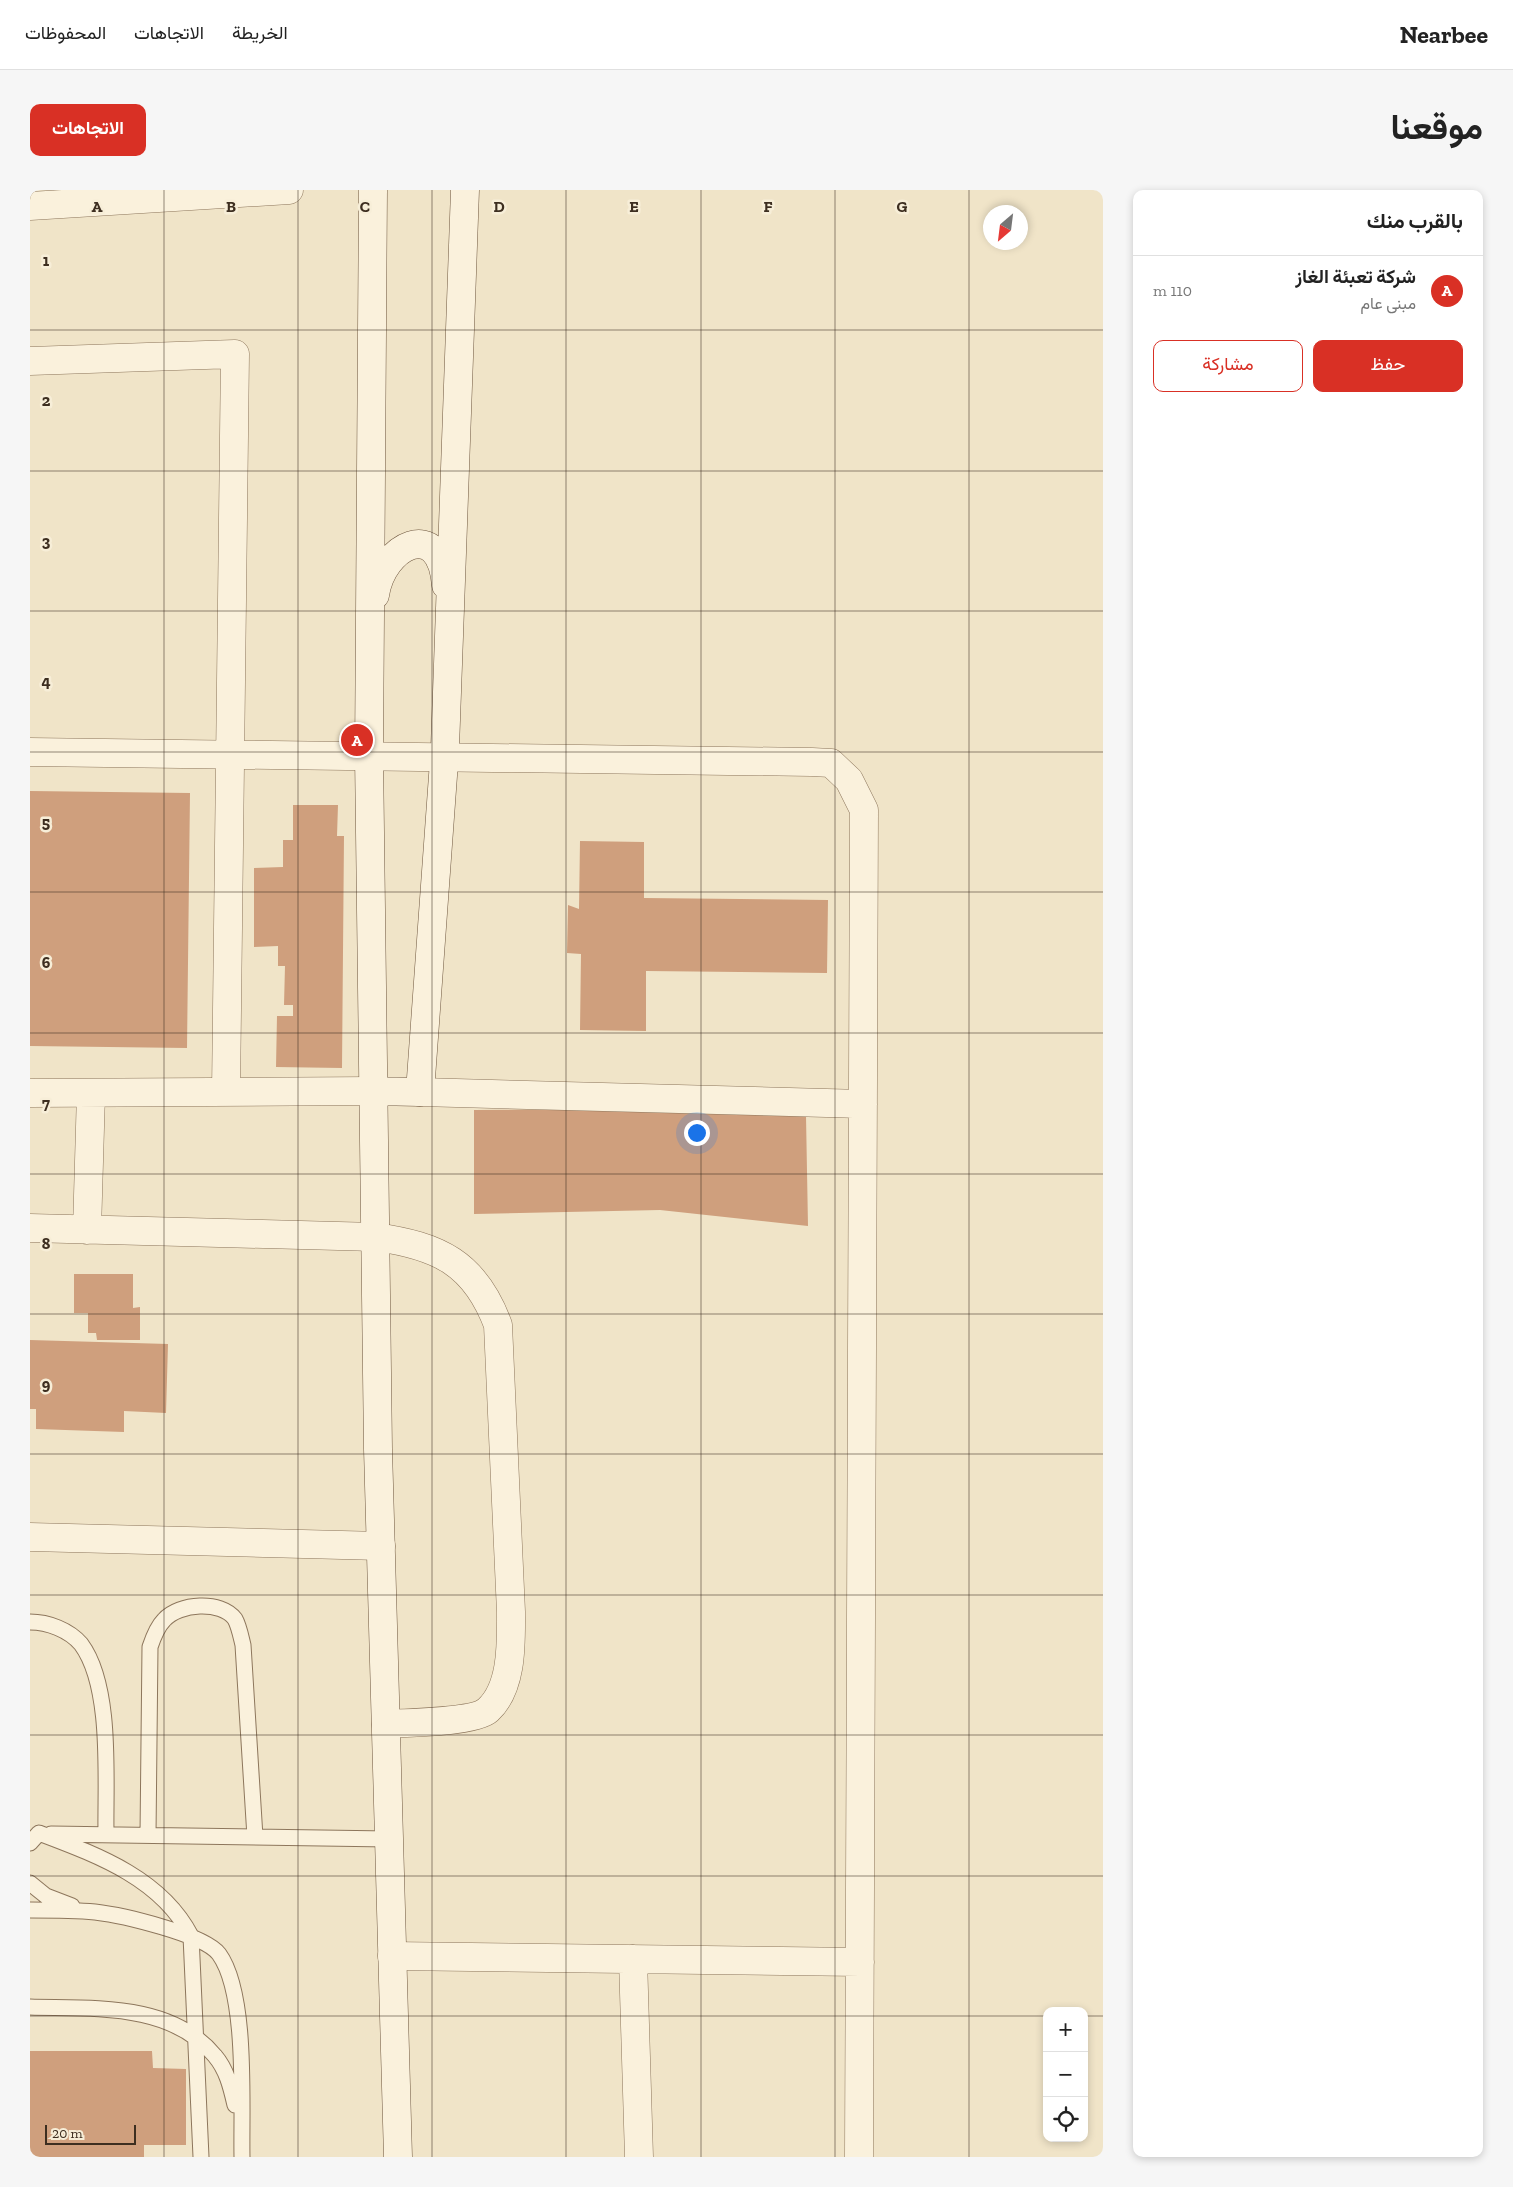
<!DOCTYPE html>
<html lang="ar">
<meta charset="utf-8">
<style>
body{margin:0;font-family:"Zilla Slab",Vazirmatn,serif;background:#f6f6f6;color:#222;direction:rtl}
.controls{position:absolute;right:15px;bottom:15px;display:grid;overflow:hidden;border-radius:10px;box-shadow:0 2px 8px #0003}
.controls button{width:45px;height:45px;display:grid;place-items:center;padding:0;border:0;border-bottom:1px solid #e0e0e0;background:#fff;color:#222;font:25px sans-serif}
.compass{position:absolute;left:953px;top:15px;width:45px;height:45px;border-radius:50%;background:#fff;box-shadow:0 2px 8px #0003;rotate:208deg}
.scale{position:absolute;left:15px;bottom:12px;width:91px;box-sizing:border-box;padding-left:5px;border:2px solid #3d2e20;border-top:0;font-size:14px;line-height:18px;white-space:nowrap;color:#3d2e20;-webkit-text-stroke:4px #f7eed8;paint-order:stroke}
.you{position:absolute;left:666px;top:942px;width:18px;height:18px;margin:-12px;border:4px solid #fff;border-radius:50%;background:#1a73e8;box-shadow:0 0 0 8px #1a73e833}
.badge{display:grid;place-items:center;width:32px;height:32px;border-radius:50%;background:#d93025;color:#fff;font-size:16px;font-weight:700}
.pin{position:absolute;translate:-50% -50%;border:2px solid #fff;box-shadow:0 1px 5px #0006}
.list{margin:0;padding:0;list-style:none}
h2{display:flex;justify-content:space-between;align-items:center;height:65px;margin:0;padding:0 20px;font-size:21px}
h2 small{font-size:16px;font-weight:400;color:#767676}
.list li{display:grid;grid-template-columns:32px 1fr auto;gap:15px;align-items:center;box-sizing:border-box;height:70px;padding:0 20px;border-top:1px solid #e0e0e0}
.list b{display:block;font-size:19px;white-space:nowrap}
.list p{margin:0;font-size:16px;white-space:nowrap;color:#767676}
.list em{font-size:16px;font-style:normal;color:#767676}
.actions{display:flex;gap:10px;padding:15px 20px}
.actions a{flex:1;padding:11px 0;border:1px solid #d93025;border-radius:10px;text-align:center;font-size:18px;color:#d93025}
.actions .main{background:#d93025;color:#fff}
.icon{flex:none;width:28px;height:28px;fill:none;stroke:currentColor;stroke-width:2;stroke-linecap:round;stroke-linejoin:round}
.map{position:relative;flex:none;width:1073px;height:1967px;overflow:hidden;direction:ltr;border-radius:10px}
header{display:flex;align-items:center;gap:30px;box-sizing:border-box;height:70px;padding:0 25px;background:#fff;border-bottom:1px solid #e0e0e0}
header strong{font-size:24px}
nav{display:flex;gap:28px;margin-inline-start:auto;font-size:18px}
.intro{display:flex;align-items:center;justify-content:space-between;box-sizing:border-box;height:120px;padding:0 30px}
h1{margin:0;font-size:35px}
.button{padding:12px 22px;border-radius:10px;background:#d93025;color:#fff;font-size:18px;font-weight:700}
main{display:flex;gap:30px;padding:0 30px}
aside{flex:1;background:#fff;border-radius:10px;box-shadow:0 2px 8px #0003}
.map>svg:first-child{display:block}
</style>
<header>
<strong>Nearbee</strong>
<nav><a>الخريطة</a><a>الاتجاهات</a><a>المحفوظات</a></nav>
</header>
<div class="intro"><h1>موقعنا</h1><a class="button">الاتجاهات</a></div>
<main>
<aside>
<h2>بالقرب منك<small></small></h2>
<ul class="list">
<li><span class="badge">A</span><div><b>شركة تعبئة الغاز</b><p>مبنى عام</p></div><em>110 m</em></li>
</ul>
<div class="actions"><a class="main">حفظ</a><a>مشاركة</a></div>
</aside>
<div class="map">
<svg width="1073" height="1967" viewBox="0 0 1073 1967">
<rect width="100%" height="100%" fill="#f0e4c8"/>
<path fill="#cf9f7d" d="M0 601 160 603 157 858 0 856Z
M263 615H308L307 646H314L312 878 246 877 247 826H263V815H254L255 776H248V756L224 757V678L253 677V650H263Z
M550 651 614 652V708L798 710 797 783 616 781V841L550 840 551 764 537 763 538 715 549 719Z
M633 919 776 926 778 1036 630 1020 444 1024V920Z
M44 1084H103V1118L110 1117V1150H67L66 1143H58V1123H44Z
M0 1150 138 1154 136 1223 94 1221V1242L6 1239V1219H0Z
M0 1861H122L123 1878 156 1879V1955H114V1967H0Z"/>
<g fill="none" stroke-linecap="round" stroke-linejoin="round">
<defs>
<path id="lane" d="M0 1432C18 1432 39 1440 51 1454 83 1497 75 1592 76 1645
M21 1644 359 1649
M118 1645 120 1457C123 1448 127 1437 134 1430 149 1413 191 1410 205 1429 209 1436 211 1447 213 1455L225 1647
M0 1653 9 1643C67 1665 131 1688 161 1746L171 1967
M0 1693 16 1706 42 1716
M0 1720C21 1720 44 1720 65 1722 91 1725 174 1744 189 1764 218 1804 211 1917 212 1967
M0 1817C62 1819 141 1812 185 1866 197 1880 201 1898 205 1915"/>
<path id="street" d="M0 16 259 0
M0 171 205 164 196 902
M0 562 782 572 801 573 819 590 834 620 829 1967
M390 902 833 914
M0 903 343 901
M0 1038 346 1047C409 1056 445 1073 468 1135L481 1422C481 1452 483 1497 458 1520 445 1532 376 1533 356 1534
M57 1040 61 903
M0 1347 351 1356
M362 1766 830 1772
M603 1769 609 1967"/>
<path id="secondary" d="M343 0 339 565 348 1259 368 1967
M345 405C352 356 410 325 416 395
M343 901 390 902 415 558 435 0"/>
</defs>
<use href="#lane" stroke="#8d765c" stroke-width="17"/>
<use href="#street" stroke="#8d765c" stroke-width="29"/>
<use href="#secondary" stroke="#6f573f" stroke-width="29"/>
<use href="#lane" stroke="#faf1dc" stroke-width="15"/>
<use href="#street" stroke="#faf1dc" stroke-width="28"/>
<use href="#secondary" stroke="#faf1dc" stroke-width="28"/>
</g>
<path fill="none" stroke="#3d2e20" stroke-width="1" stroke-opacity="0.55" d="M134 0V1967M268 0V1967M402 0V1967M536 0V1967M671 0V1967M805 0V1967M939 0V1967M0 140H1073M0 281H1073M0 421H1073M0 562H1073M0 702H1073M0 843H1073M0 984H1073M0 1124H1073M0 1264H1073M0 1405H1073M0 1545H1073M0 1686H1073M0 1826H1017M1054 1826H1073"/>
<g font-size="16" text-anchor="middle" font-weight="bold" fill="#3d2e20" stroke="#f7eed8" stroke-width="5" stroke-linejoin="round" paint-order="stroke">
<text x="67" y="22">A</text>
<text x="201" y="22">B</text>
<text x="335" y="22">C</text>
<text x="469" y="22">D</text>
<text x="604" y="22">E</text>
<text x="738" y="22">F</text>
<text x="872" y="22">G</text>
<text x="16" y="76">1</text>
<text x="16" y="216">2</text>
<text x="16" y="357">3</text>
<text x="16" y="497">4</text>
<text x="16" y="638">5</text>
<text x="16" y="778">6</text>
<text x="16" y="919">7</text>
<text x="16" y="1059">8</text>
<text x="16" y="1200">9</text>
</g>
</svg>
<div class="controls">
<button>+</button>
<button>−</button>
<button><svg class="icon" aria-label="locate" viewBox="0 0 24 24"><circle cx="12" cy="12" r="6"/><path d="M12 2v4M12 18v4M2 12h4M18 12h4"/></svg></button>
</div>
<svg class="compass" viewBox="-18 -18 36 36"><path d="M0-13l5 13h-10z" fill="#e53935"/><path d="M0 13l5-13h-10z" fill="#767676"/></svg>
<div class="scale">20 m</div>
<div class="you"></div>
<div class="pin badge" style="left:327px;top:550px">A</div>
</div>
</main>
